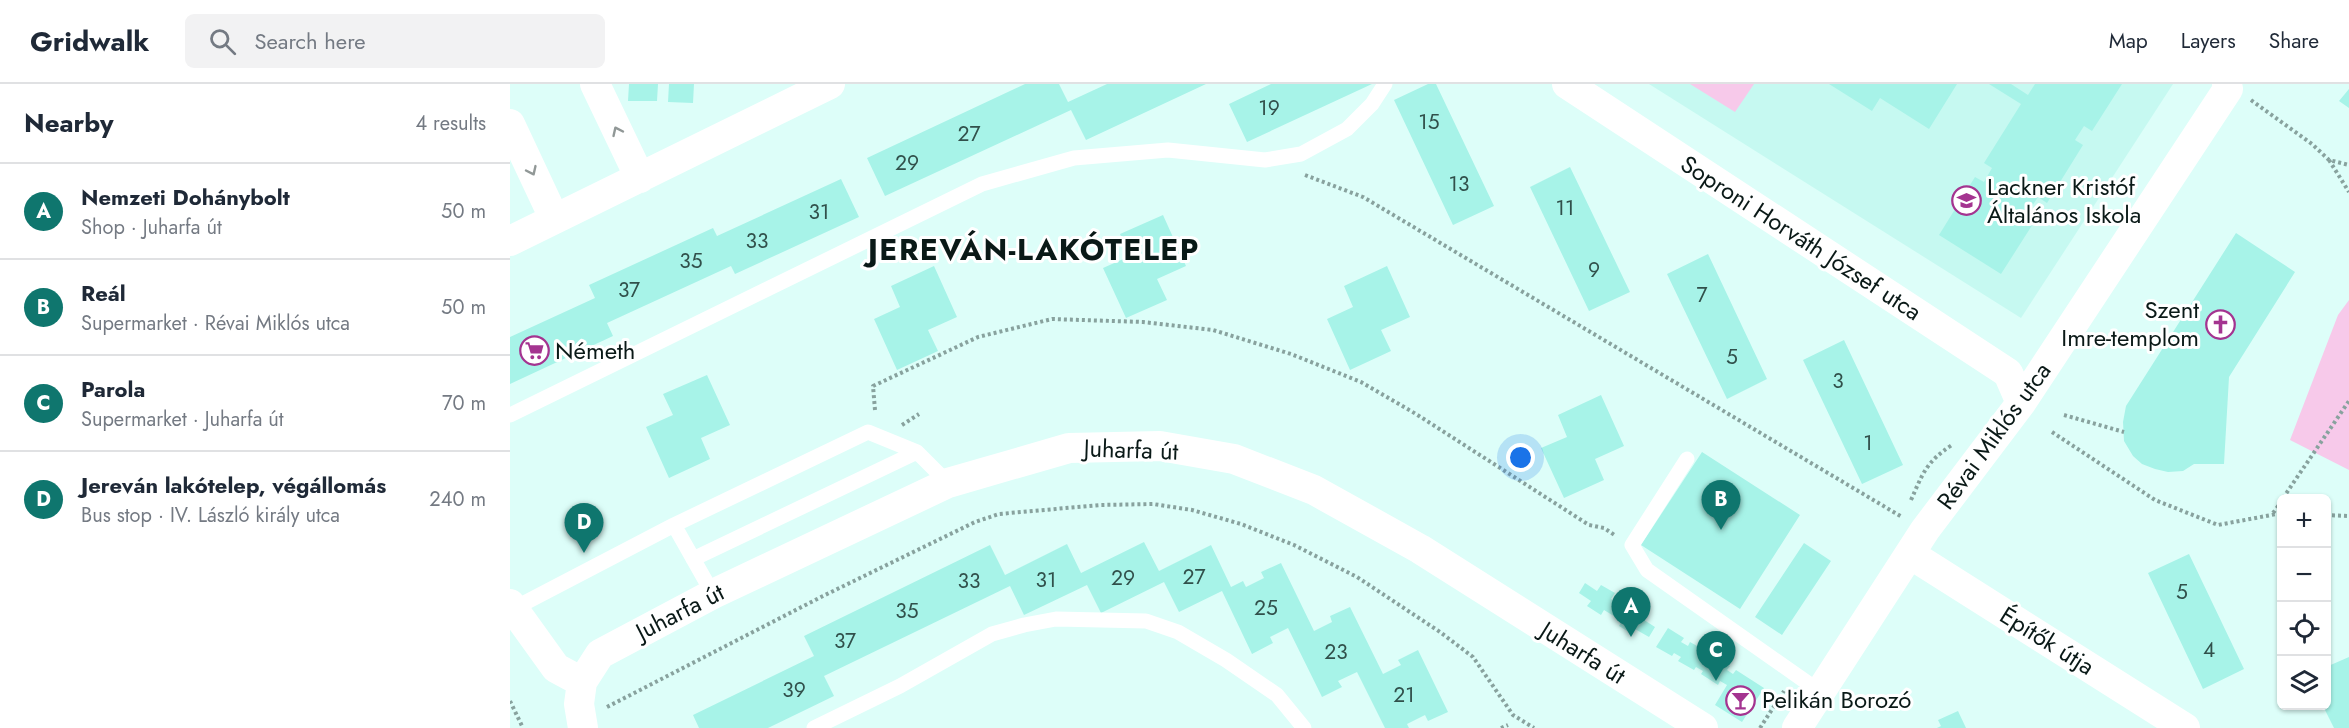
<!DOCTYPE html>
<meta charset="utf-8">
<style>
body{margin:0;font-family:Jost,sans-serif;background:#f2f2f3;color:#1f2937}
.controls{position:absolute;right:18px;bottom:18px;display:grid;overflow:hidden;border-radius:9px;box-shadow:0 2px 4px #0004}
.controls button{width:54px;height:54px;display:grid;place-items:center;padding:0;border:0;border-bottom:2px solid #e0e1e3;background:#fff;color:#1f2937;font:30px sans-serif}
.you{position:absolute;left:1011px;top:374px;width:21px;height:21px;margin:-15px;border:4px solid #fff;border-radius:50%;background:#1a73e8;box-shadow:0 0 0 9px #1a73e833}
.badge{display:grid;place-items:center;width:39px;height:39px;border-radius:50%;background:#0f766e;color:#fff;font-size:20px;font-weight:700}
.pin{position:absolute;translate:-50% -50px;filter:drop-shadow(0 2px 3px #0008)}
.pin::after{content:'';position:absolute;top:32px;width:21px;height:18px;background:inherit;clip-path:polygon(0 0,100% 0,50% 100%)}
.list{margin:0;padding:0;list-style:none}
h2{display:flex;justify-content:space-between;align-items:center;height:78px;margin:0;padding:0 24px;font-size:26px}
h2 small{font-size:20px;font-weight:400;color:#747a83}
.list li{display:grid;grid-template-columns:39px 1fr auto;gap:18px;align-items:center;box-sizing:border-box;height:96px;padding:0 24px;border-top:2px solid #e0e1e3}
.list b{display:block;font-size:22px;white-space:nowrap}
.list p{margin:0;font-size:20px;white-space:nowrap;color:#747a83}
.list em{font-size:20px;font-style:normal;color:#747a83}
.icon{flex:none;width:33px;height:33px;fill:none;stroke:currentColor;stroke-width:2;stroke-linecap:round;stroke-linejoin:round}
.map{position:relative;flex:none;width:1839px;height:644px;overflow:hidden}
header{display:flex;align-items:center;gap:36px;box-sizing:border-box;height:84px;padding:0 30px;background:#fff;border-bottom:2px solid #e0e1e3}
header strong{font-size:28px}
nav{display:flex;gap:33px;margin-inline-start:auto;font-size:21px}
.search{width:420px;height:54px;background:#f2f2f3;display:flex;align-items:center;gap:15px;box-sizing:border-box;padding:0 21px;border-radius:9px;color:#747a83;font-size:22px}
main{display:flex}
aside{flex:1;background:#fff}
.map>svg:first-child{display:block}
</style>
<header>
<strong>Gridwalk</strong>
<div class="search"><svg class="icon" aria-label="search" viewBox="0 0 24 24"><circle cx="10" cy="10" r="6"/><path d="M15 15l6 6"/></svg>Search here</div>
<nav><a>Map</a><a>Layers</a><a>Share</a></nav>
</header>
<main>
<aside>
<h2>Nearby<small>4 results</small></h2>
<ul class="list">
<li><span class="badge">A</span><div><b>Nemzeti Dohánybolt</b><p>Shop · Juharfa út</p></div><em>50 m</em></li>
<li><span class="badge">B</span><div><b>Reál</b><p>Supermarket · Révai Miklós utca</p></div><em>50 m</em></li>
<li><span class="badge">C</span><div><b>Parola</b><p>Supermarket · Juharfa út</p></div><em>70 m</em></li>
<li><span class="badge">D</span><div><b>Jereván lakótelep, végállomás</b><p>Bus stop · IV. László király utca</p></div><em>240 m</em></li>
</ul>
</aside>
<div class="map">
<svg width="1839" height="644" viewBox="0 0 1839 644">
<rect width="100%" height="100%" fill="#ddfef9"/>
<path fill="#c6f9f1" d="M1139 0H1663L1511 234Z"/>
<path fill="#f7c9ea" d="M1180 0H1244L1225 28Z
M1839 216V386L1780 356 1828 231Z"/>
<path fill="#a7f3e8" d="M119 0H148L147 17H118Z
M159 0H184L183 19 158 18Z
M515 0H549L558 18 597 0H696L576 56 561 26 375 112 357 74Z
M761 0H862L737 58 719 20Z
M918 0H926L984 122 943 141 884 16Z
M1319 0H1447L1419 45 1370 14 1362 27Z
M1479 0H1501L1518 11 1525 0H1612L1582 47 1574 42 1565 56 1573 61 1537 119 1528 113 1519 127 1528 132 1491 190 1429 151 1465 93 1474 98 1482 84 1474 79 1511 20Z
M1839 5V24L1829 17Z
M1060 83 1120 208 1079 227 1020 103Z
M331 95 349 133 225 190 221 182 97 239 103 252 0 300V253L85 214 79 201 203 144 207 152Z
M653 131 676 182 647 195 657 216 616 234 593 184 620 172 610 150Z
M1726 149 1785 188 1719 293 1714 380H1684L1673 387 1658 388 1645 385 1632 380 1623 372 1614 357 1613 338 1616 322Z
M1198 170 1257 295 1217 315 1157 190Z
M424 182 447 233 418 246 428 267 387 286 364 235 390 223 381 202Z
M877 182 900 233 871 246 881 267 840 286 817 235 843 223 834 202Z
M1334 256 1393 381 1352 400 1293 276Z
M197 291 220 341 191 354 200 375 159 394 136 343 163 331 153 310Z
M1091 311 1114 362 1085 375 1094 396 1054 414 1031 364 1057 353 1048 331Z
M1192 368 1290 431 1230 525 1131 461Z
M634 458 649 487 701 461 721 503 733 497 736 503 754 494 751 488 771 479 804 547 822 538 820 532 840 523 873 590 891 581 888 576 908 566 938 628 918 637 915 631 897 640 899 644H875L847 588 828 597 832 603 812 613 778 544 760 553 763 559 742 570 712 507 669 528 654 498 591 529 577 501 514 531 500 502 314 592 324 612 258 644H189L183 631 304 572 294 552 480 461 495 491 557 460 571 489Z
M1294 459 1321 477 1272 551 1245 533Z
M1679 470 1734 585 1693 605 1638 489Z
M1075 499 1087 507 1091 501 1105 509 1101 515 1119 526 1122 521 1135 528 1131 534 1145 543 1139 553 1125 545 1122 550 1109 542 1112 537 1094 526 1091 531 1077 522 1081 517 1069 509Z
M1158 544 1174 554 1171 558 1178 562 1180 558 1196 567 1193 571 1200 576 1202 572 1220 582 1217 586 1223 590 1226 586 1254 604 1232 638 1205 621 1217 601 1210 597 1208 601 1191 590 1193 587 1186 583 1184 586 1168 577 1171 573 1164 569 1162 572 1146 563Z
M1839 573V644H1824L1813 622H1816V583Z
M1448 627 1456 644H1427L1431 642 1428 636Z"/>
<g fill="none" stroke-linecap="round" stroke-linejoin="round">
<path stroke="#88a29e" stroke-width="4" stroke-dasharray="3 3" stroke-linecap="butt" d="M1741 16 1802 60 1819 76 1839 81
M1819 76 1839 108
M795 91 853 113 1392 433
M365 326 363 302 468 253 542 235 633 238 703 246 781 270 851 298 906 330 1079 441 1094 444 1106 452
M1554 331 1614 348
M392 341 409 330
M1542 348 1645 416 1708 441 1772 429
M1773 414 1839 317
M1401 416C1413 389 1416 378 1442 361
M1763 429 1772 417
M1816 431 1839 432
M0 617 13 644
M97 623 313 512 465 438 489 430 590 421 643 420 682 426 731 440 784 461 847 493 930 548 963 573 1003 631 1024 644
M991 644 998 641
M1250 644 1274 607"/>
<path stroke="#fff" stroke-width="15" d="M0 331 472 100 564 74 658 66 755 76 791 70 837 45 862 20 875 0
M1177 375 1122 461 1137 486 1309 607
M164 441 203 510
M183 475 407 368
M3 525 164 441 358 348 407 368 438 399
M304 644 390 602 482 550 514 541 546 535 636 537 668 548 716 576 767 611 794 644"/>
<path stroke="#fff" stroke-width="30" d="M85 0 130 94
M1057 0 1498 289 1511 319
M0 40 44 134
M0 157 320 0
M1400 470 1675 644
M0 520 46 584 72 598
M73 644 69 620 72 598 90 570 203 510 438 399 559 364 650 362 724 375 804 406 910 465 1193 644
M1287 644 1415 446 1511 319 1718 5 1717 0"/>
</g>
<defs><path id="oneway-chevron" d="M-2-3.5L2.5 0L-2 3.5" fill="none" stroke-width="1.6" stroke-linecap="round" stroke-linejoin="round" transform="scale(1.5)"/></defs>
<g stroke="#919897">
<use href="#oneway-chevron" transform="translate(107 47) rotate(-115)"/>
<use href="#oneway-chevron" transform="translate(22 87) rotate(65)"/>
</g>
<defs>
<symbol id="school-ring" viewBox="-11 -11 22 22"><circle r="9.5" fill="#fff" stroke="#a43490" stroke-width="1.5"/><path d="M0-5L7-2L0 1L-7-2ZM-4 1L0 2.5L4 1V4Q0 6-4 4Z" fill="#a43490"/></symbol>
<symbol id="church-ring" viewBox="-11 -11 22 22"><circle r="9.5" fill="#fff" stroke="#a43490" stroke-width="1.5"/><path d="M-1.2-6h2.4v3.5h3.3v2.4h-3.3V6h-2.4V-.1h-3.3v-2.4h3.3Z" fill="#a43490"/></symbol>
<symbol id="supermarket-ring" viewBox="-11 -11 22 22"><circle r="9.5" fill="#fff" stroke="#a43490" stroke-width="1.5"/><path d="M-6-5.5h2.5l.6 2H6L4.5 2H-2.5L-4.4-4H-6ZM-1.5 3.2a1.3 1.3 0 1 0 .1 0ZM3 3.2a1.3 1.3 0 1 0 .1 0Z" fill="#a43490"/></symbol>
<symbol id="bar-ring" viewBox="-11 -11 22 22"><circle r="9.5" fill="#fff" stroke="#a43490" stroke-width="1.5"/><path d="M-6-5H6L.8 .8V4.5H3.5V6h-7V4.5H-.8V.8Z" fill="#a43490"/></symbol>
</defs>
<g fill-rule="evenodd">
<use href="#school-ring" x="1440" y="100" width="33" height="33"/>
<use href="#church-ring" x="1694" y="224" width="33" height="33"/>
<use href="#supermarket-ring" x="8" y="250" width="33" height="33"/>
<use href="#bar-ring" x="1214" y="600" width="33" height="33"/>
</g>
<g text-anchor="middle" stroke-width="6" stroke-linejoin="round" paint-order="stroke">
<g font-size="21" fill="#31504b">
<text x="759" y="31">19</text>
<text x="919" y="45">15</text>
<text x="459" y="57">27</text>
<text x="397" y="86">29</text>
<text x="949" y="107">13</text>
<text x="1055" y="131">11</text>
<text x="309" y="135">31</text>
<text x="247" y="164">33</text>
<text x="181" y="184">35</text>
<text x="1084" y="193">9</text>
<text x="119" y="213">37</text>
<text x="1192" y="218">7</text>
<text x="1222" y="280">5</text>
<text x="1328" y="304">3</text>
<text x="1358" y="366">1</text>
<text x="684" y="500">27</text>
<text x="613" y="501">29</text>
<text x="536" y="503">31</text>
<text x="459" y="504">33</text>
<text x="1672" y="515">5</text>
<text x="756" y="531">25</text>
<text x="397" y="534">35</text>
<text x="335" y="564">37</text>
<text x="1699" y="573">4</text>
<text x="826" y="575">23</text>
<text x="284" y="613">39</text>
<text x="894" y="618">21</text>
</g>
<g font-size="24" fill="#0a1917" stroke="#fff" text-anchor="start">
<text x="1477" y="111">Lackner Kristóf<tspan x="1477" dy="28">Általános Iskola</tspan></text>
<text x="1689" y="234" text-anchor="end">Szent<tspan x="1689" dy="28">Imre-templom</tspan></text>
<text x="45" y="275">Németh</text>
<text x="1252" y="624">Pelikán Borozó</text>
</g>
<g font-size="24" fill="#0a1917" stroke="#fff">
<text transform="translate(1291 154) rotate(33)" y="8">Soproni Horváth József utca</text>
<text transform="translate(1484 352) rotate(-54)" y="8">Révai Miklós utca</text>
<text transform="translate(621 366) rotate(2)" y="8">Juharfa út</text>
<text transform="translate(170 528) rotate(-27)" y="8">Juharfa út</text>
<text transform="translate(1537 557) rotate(32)" y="8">Építők útja</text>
<text transform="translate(1073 569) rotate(32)" y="8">Juharfa út</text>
</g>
<g font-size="30" font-weight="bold" letter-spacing="1.5" fill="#0a1917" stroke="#fff">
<text x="524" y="176">JEREVÁN-LAKÓTELEP</text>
</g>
</g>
</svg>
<div class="controls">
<button>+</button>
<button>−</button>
<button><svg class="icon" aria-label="locate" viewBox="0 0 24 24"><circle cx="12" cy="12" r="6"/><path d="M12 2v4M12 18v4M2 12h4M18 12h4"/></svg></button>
<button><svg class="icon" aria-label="layers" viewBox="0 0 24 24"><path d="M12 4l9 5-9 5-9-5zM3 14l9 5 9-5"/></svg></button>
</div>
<div class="you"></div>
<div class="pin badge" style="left:1121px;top:553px">A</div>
<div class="pin badge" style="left:1211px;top:446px">B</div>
<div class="pin badge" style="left:1206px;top:597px">C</div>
<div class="pin badge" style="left:74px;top:469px">D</div>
</div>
</main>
